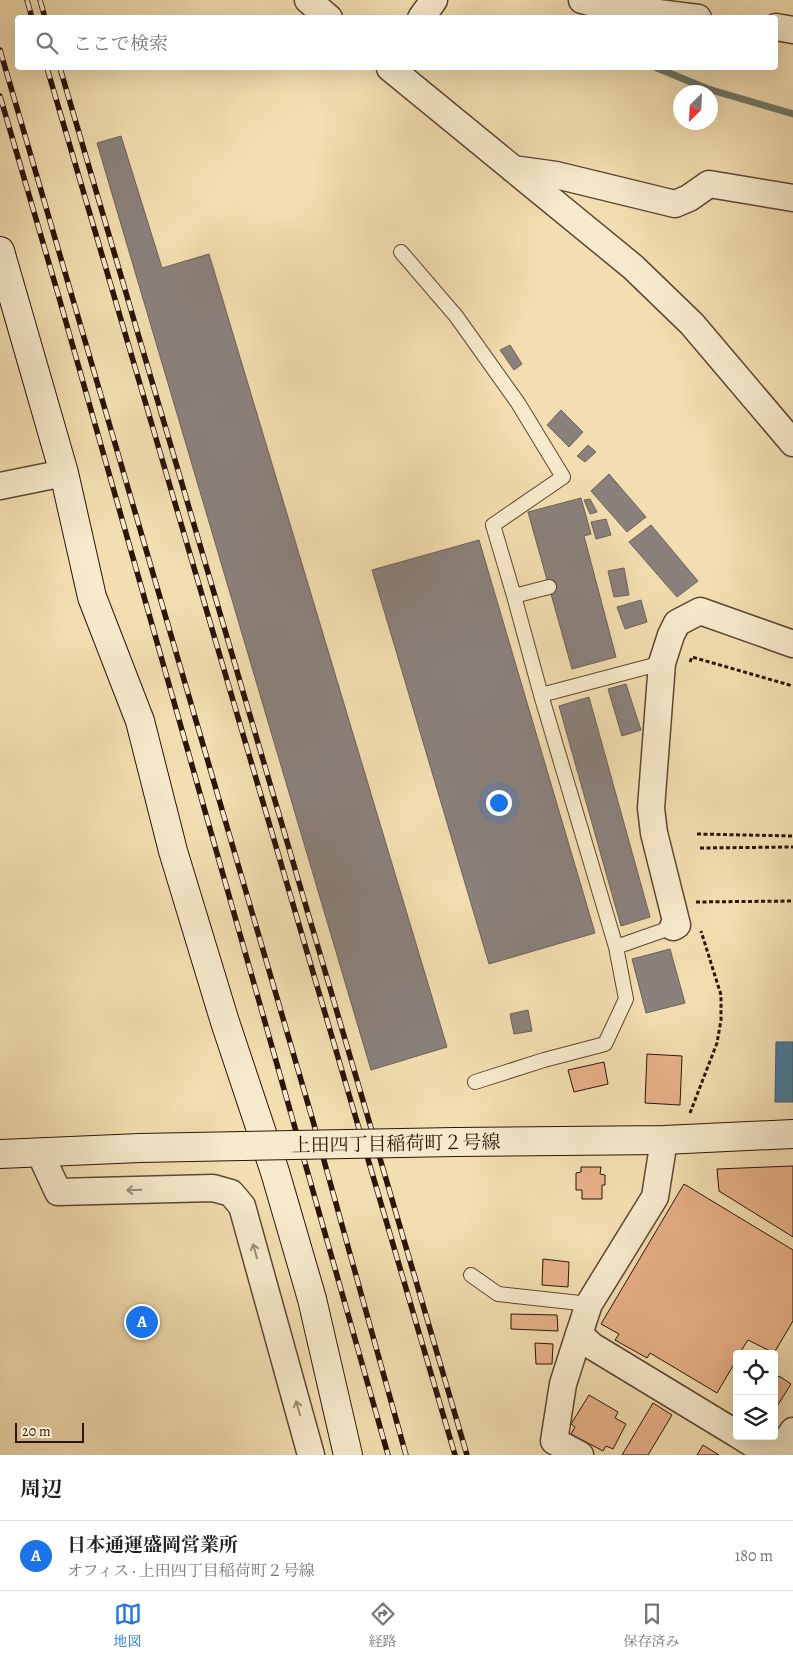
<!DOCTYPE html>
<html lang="ja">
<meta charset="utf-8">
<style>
body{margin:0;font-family:Alegreya,"Noto Serif JP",serif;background:#f6f6f6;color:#222}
.controls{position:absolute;right:15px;bottom:15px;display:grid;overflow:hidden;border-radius:5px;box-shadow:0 5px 20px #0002}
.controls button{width:45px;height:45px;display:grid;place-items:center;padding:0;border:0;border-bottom:1px solid #e0e0e0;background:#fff;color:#222;font:25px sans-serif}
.compass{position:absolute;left:673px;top:85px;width:45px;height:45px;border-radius:50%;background:#fff;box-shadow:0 5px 20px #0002;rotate:204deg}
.scale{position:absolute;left:15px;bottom:12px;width:69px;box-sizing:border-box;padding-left:5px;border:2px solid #2b1409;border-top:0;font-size:14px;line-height:18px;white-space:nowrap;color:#2b1409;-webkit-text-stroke:4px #f7eacc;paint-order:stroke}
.you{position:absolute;left:498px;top:802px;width:18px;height:18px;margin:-12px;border:4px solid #fff;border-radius:50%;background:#1a73e8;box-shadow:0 0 0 8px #1a73e833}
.badge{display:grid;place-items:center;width:32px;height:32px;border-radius:50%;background:#1a73e8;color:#fff;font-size:16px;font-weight:700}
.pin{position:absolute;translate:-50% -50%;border:2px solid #fff;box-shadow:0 1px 5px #0006}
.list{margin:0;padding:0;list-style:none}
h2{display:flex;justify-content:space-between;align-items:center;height:65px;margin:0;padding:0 20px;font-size:21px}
h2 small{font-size:16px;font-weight:400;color:#767676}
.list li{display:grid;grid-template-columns:32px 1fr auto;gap:15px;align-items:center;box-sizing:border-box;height:70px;padding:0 20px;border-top:1px solid #e0e0e0}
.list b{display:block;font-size:19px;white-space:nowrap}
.list p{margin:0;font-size:16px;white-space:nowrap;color:#767676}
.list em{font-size:16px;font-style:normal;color:#767676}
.icon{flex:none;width:28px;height:28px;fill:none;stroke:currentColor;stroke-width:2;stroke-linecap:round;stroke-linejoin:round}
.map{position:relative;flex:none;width:793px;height:1455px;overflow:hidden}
.search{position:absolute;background:#fff;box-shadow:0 5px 20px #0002;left:15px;right:15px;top:15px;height:55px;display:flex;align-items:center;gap:12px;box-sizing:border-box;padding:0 18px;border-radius:5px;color:#767676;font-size:19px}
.sheet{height:135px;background:#fff}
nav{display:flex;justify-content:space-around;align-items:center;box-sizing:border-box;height:70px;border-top:1px solid #e0e0e0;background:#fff;font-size:14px;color:#767676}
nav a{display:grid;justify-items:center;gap:2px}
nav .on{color:#1a73e8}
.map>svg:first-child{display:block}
</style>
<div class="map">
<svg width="793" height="1455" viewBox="0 0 793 1455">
<rect width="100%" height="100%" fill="#f2deb0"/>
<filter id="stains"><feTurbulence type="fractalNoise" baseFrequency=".004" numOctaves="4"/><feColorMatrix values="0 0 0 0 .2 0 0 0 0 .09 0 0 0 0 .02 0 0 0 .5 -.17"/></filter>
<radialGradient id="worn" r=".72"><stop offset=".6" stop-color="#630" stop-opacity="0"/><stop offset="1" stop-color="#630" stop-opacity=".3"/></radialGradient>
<path fill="#457b9d" stroke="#3d5c71" d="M776 1042H793V1102H775Z"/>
<path fill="#8a817c" stroke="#6e605a" d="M121 136 162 268 209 254 447 1047 371 1070 97 143Z
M510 345 522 364 514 370 500 350Z
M561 410 583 432 569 447 547 425Z
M588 445 596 452 585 462 577 456Z
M609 474 646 517 627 532 591 491Z
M581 498 591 534 584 536 616 657 572 669 528 512Z
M590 499 597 512 590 514 584 500Z
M606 519 611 535 596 539 591 522Z
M651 525 698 581 677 597 629 542Z
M479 540 595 933 489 964 372 570Z
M624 568 629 595 614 597 608 571Z
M641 600 647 622 625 629 617 607Z
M626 684 641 730 622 736 608 689Z
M589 697 650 917 621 926 559 706Z
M670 949 685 1003 646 1013 632 959Z
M528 1010 532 1031 514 1034 510 1014Z"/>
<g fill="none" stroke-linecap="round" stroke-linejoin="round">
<path stroke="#6f7968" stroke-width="7" d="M657 68 708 89 793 114"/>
</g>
<path fill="#e8b189" stroke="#2b1409" d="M647 1054 682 1056 680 1105 645 1103Z
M604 1062 608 1084 574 1092 568 1070Z
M793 1166V1237L719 1191 717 1169Z
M581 1167H601L600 1174 605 1175V1185H602V1199H582V1190H576V1173L581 1172Z
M684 1184 793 1250V1321L774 1353 748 1340 739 1354H737V1359L717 1393 650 1353 647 1358 615 1340 619 1334 601 1324Z
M543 1259 569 1262 568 1287 542 1285Z
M511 1314 557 1315 558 1331 511 1329Z
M535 1343 553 1344 552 1364H536Z
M779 1376 791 1384 774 1411V1383Z
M589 1395 618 1412 615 1418 626 1424 613 1449 606 1446 603 1451 571 1434 575 1427 571 1424Z
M653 1403 672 1415 648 1455H622Z
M703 1445 719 1455H697Z"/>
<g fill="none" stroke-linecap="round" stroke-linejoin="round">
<defs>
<path id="lane" d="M401 252 456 316 518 403 563 477 493 525 514 596
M541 695 514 596 549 587
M616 947 541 695 662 663
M475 1082 544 1060 605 1044 626 999 616 947 673 927
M471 1275 498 1294 589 1304"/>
<path id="street" d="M308 0 329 18
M582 0 604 6 698 18
M421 18 434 0
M776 27 793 30
M390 68 633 267 692 324 793 443
M513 169 556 175 675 204 689 198 709 184 793 198
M0 486 64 473
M673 927 677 925 654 833 651 808 662 663 671 635 677 623 700 611 793 644
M664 1140 655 1197 589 1304 579 1334 592 1346 737 1434
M40 1153 58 1192 213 1188 231 1193 242 1206 311 1455
M579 1334 563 1384 554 1441 580 1455
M740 1436 771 1455
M777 1455 793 1431"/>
<path id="secondary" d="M0 251 64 473 92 597 140 721 173 851 225 1022 275 1172 312 1299 348 1455
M455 1142 664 1140 793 1134
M0 1154 140 1148"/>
</defs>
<use href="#lane" stroke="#5d4633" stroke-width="16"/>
<use href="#street" stroke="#5d4633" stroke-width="29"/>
<use href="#secondary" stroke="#2b1409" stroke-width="30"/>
<path stroke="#2b1409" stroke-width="3" stroke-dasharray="4 2.5" stroke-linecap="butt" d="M690 662 692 657 793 686
M697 834 793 836
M700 848 793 847
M696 902 793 901
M690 1113 717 1043 721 1020V995L701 931"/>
<use href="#lane" stroke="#f7eacc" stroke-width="14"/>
<use href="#street" stroke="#f7eacc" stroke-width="26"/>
<use href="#secondary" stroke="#f7eacc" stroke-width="28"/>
<defs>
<path id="rail" d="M27 0 32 18
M40 0 45 18
M0 50 313 1121 406 1455
M47 68 455 1455
M60 68 467 1455
M0 96 58 294 388 1455"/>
</defs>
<use href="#rail" stroke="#2b1409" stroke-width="5.5"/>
<use href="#rail" stroke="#f7eacc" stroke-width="4" stroke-dasharray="11" stroke-linecap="butt"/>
<defs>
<path id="secondary-bridge" d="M140 1148 455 1142"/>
</defs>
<use href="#secondary-bridge" stroke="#2b1409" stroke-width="30" stroke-linecap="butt"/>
<use href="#secondary-bridge" stroke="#f7eacc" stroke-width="28"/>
</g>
<defs><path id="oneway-shaft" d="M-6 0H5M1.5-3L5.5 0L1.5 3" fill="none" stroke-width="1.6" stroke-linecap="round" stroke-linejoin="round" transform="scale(1.25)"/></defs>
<g stroke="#9b8a74">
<use href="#oneway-shaft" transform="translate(134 1190) rotate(178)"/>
<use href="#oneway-shaft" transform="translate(255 1251) rotate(-105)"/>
<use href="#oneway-shaft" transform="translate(298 1408) rotate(-106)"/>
</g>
<g text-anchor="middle" stroke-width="5" stroke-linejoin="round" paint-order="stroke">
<g font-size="19" fill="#2b1409" stroke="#f7eacc">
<text transform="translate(396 1143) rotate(-1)" y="7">上田四丁目稲荷町２号線</text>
</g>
</g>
<rect width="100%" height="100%" filter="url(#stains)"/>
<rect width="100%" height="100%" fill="url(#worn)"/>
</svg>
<div class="controls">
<button><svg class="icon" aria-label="locate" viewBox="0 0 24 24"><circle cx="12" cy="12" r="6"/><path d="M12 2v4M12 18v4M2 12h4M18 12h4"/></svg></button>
<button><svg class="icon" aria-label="layers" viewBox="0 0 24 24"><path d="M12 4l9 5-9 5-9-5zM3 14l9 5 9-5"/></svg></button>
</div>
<svg class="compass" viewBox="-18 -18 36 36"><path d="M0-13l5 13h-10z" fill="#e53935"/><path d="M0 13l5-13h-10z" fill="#767676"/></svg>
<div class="scale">20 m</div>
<div class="you"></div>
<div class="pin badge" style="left:142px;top:1322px">A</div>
<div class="search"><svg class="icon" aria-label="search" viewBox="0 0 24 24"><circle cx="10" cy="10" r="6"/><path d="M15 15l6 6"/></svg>ここで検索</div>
</div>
<section class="sheet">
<h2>周辺<small></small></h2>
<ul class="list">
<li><span class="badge">A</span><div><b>日本通運盛岡営業所</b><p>オフィス · 上田四丁目稲荷町２号線</p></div><em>180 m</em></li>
</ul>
</section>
<nav>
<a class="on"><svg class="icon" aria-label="map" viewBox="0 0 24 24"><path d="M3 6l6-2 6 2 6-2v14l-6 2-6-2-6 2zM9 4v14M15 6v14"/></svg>地図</a>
<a><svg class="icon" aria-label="directions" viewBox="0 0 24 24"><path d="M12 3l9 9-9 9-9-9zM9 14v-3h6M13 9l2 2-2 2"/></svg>経路</a>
<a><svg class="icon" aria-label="saved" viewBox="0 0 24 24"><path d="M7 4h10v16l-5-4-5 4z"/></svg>保存済み</a>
</nav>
